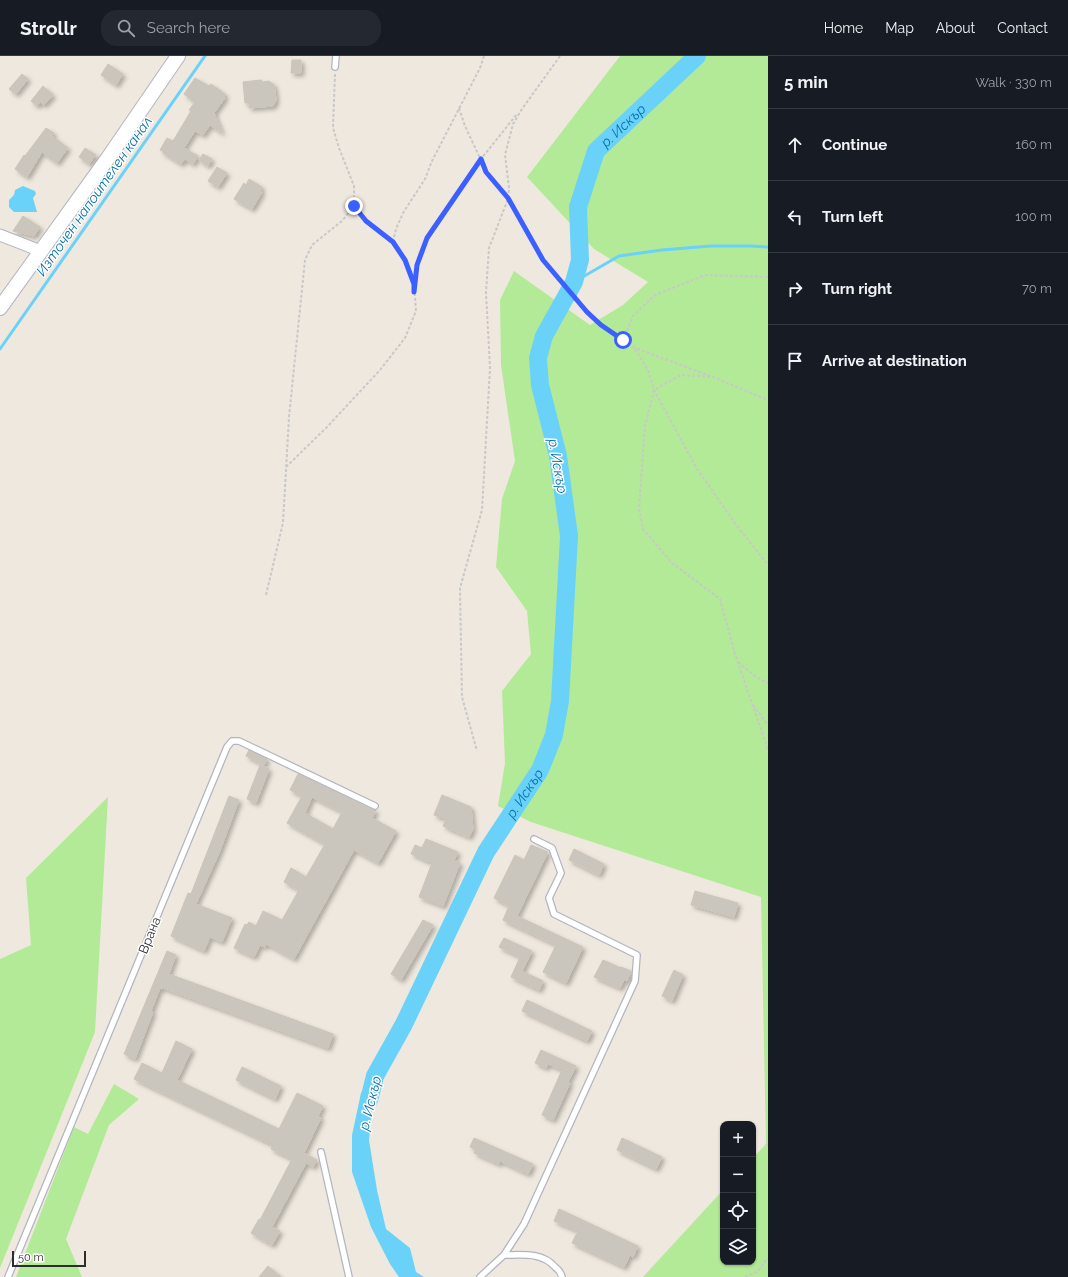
<!DOCTYPE html>
<meta charset="utf-8">
<style>
body{margin:0;font-family:Raleway,sans-serif;background:#242831;color:#f1f3f6}
.controls{position:absolute;right:12px;bottom:12px;display:grid;overflow:hidden;border-radius:8px;box-shadow:0 1px 3px #0004}
.controls button{width:36px;height:36px;display:grid;place-items:center;padding:0;border:0;border-bottom:1px solid #363941;background:#171b24;color:#f1f3f6;font:20px sans-serif}
.scale{position:absolute;left:12px;bottom:10px;width:74px;box-sizing:border-box;padding-left:4px;border:2px solid #2d2d2d;border-top:0;font-size:11px;line-height:14px;white-space:nowrap;color:#2d2d2d;-webkit-text-stroke:3px #fff;paint-order:stroke}
.stop{position:absolute;width:12px;height:12px;margin:-9px;border:3px solid #3c5fff;border-radius:50%;background:#fff}
.stop.end{background:#3c5fff;border-color:#fff;box-shadow:0 1px 4px #0008}
.list{margin:0;padding:0;list-style:none}
h2{display:flex;justify-content:space-between;align-items:center;height:52px;margin:0;padding:0 16px;font-size:17px}
h2 small{font-size:13px;font-weight:400;color:#9ea1a6}
.list li{display:grid;grid-template-columns:26px 1fr auto;gap:12px;align-items:center;box-sizing:border-box;height:72px;padding:0 16px;border-top:1px solid #363941}
.list b{display:block;font-size:15px;white-space:nowrap}
.list em{font-size:13px;font-style:normal;color:#9ea1a6}
.icon{flex:none;width:22px;height:22px;fill:none;stroke:currentColor;stroke-width:2;stroke-linecap:round;stroke-linejoin:round}
.map{position:relative;flex:none;width:768px;height:1221px;overflow:hidden}
header{display:flex;align-items:center;gap:24px;box-sizing:border-box;height:56px;padding:0 20px;background:#171b24;border-bottom:1px solid #363941}
header strong{font-size:19px}
nav{display:flex;gap:22px;margin-inline-start:auto;font-size:14px}
.search{width:280px;height:36px;background:#242831;display:flex;align-items:center;gap:10px;box-sizing:border-box;padding:0 14px;border-radius:16px;color:#9ea1a6;font-size:15px}
main{display:flex}
aside{flex:1;background:#171b24}
.map>svg:first-child{display:block}
</style>
<header>
<strong>Strollr</strong>
<div class="search"><svg class="icon" aria-label="search" viewBox="0 0 24 24"><circle cx="10" cy="10" r="6"/><path d="M15 15l6 6"/></svg>Search here</div>
<nav><a>Home</a><a>Map</a><a>About</a><a>Contact</a></nav>
</header>
<main>
<div class="map">
<svg width="768" height="1221" viewBox="0 0 768 1221">
<defs>
<filter id="shadow"><feDropShadow dx="3" dy="3" stdDeviation="2" flood-color="#0004"/></filter>
</defs>
<rect width="100%" height="100%" fill="#efe8de"/>
<path fill="#b3ea97" d="M620 0H768V1221H643L723 1134V1206H753V1102L766 1088 761 841 531 766 498 750 505 707 502 635 531 598 527 555 496 511 502 443 515 405 501 309 500 244 514 215 590 269 623 249 648 226 594 193 527 121Z
M108 741 95 976 0 1212V903L31 889 26 822Z
M114 1028 139 1043 109 1069 66 1183 82 1221H16L74 1071 88 1078Z"/>
<path fill="#6ad2f9" d="M23 130 35 135 36 138 33 142 37 156H14L9 151V144L14 139 15 134Z
M375 1020 369 1084 377 1134 386 1173 410 1192 416 1216 424 1221H399L390 1208 371 1171 352 1116V1079L361 1037Z"/>
<g fill="none" stroke-linecap="round" stroke-linejoin="round">
<path stroke="#6ad2f9" stroke-width="3" d="M574 226 619 200 662 194 711 190H751L768 191
M0 293 205 0"/>
<path stroke="#6ad2f9" stroke-width="18" id="s1" d="M369 1044 375 1020 404 968 486 796 540 714 554 679 560 645 569 480 558 400 540 329 538 302 544 280 574 226 580 204 578 151 596 95 697 0"/>
</g>
<path fill="#cbc6bd" stroke="#cbc4b7" fill-rule="evenodd" filter="url(#shadow)" d="M292 4H301V17H291Z
M108 8 123 18 116 29 101 19Z
M22 18 28 23 16 38 9 33Z
M195 22 209 30 211 28 225 38 224 41 225 42 214 57 222 77 210 69 203 79 195 75 184 92 198 100 193 108 185 103 181 108 163 97 164 96 160 94 167 82 173 85 191 55 189 54 195 46 184 38Z
M261 24 263 26 269 25 274 29 276 44 273 50 249 52V47H245L243 26Z
M43 30 53 39 44 49 40 46 37 50 31 45Z
M46 72 54 77 52 80 68 92 57 107 42 96 27 121 15 113 24 99 25 100Z
M85 92 96 99 89 108 79 101Z
M203 98 212 103 208 110 199 104Z
M217 111 227 117 218 131 208 125Z
M249 123 262 131 260 135 262 136 252 153 234 143 244 127 246 129Z
M23 160 40 171 34 180 13 175Z
M249 694 267 703 264 709 246 700Z
M260 709 269 713 256 747 247 743Z
M298 718 373 754H376L372 762 396 775 378 807 354 794 294 903 266 888 265 891 260 889 254 901 234 892 245 868 247 869 249 866 256 870 263 855 282 864 299 834 284 826 291 812 306 821 325 788 287 767 302 740 290 734ZM312 741 342 756 333 773 305 757Z
M442 739 471 751 473 773 469 781 443 770 446 763 434 759Z
M229 740 239 744 219 797 196 848 232 862 222 886 210 881 204 895 171 880 188 837 191 838Z
M426 783 458 796 454 804 460 807 443 850 419 841 432 807 411 798 415 789 422 792Z
M531 789 548 796 517 860 583 891 566 927 543 916 556 889 503 864 509 850 494 842 515 799 524 804Z
M574 793 604 808 599 819 569 804Z
M695 835 738 847 734 861 691 849Z
M423 864 433 869 401 924 391 918Z
M504 882 532 895 522 915 543 925 539 934 511 921 520 901 499 891Z
M167 895 176 899 169 918 333 978 328 992 163 932 162 933 160 932 151 955 153 956 135 1003 124 998Z
M603 904 621 912V911L631 915 627 925 624 924 620 932 594 921Z
M674 914 683 919 672 945 662 940Z
M527 944 592 975 587 985 522 955Z
M176 985 192 993 177 1024 279 1073 297 1037 323 1050 318 1060 321 1062 304 1097 317 1104 313 1111 306 1107 272 1171 280 1175 272 1189 251 1177 259 1163 260 1164 292 1103 271 1093 273 1089 134 1023 142 1007 162 1017Z
M541 994 576 1010 568 1026 570 1027 553 1064 542 1059 562 1014 548 1008 546 1012 535 1007Z
M242 1011 281 1030 275 1043 236 1024Z
M474 1082 533 1108 528 1118 500 1105 499 1108 474 1097 476 1094 470 1091Z
M622 1082 662 1101 656 1113 617 1094Z
M559 1153 638 1190 633 1201 630 1199 624 1211 572 1187 578 1175 554 1165Z
M268 1210 281 1221H259Z"/>
<g fill="none" stroke-linecap="round" stroke-linejoin="round">
<defs>
<path id="service" d="M335 11 336 0
M321 1096 349 1221
M504 1199C523 1199 542 1196 555 1211 559 1214 561 1216 562 1221
M8 1221 227 691 232 685H239L375 750
M480 1221 504 1199 524 1168 635 925 637 899 554 858 549 842 561 817 552 792 534 783"/>
<path id="minor" d="M0 179 41 195"/>
<path id="tertiary" d="M0 252 108 102 178 0"/>
</defs>
<use href="#service" stroke="#b2b5c1" stroke-width="8"/>
<use href="#minor" stroke="#b2b5c1" stroke-width="13"/>
<use href="#tertiary" stroke="#b2b5c1" stroke-width="16"/>
<path stroke="#c8c8c8" stroke-width="2" stroke-dasharray="3 2" stroke-linecap="butt" d="M560 0 522 53 513 68 505 99 509 132 508 143 543 204 587 257 601 269 635 292 713 321 768 344
M459 52 465 70 486 115 508 143 489 192 486 236 490 312 482 454 460 532 462 641 477 695
M393 186 396 173 403 157 425 123 432 105 480 12 484 0
M415 231 417 209 427 182 481 103 517 58
M623 284 633 260 655 239 705 219 768 221
M635 293 648 314 654 334 697 413 737 470 768 509
M710 321 681 319 654 334 645 370 639 452 643 473 672 507 720 543 735 598 768 694
M286 411 327 371 380 314 405 282 416 255 414 228 405 204 393 186 366 165 354 150
M266 539 283 467 289 361 305 204 312 189 342 165 354 150V130L339 92 333 72 335 18
M738 606 756 621 768 627
M753 649 768 669
M766 1088 768 1089
M745 1221 757 1216 768 1202"/>
<use href="#service" stroke="#fff" stroke-width="5.5"/>
<use href="#minor" stroke="#fff" stroke-width="11"/>
<use href="#tertiary" stroke="#fff" stroke-width="14"/>
</g>
<g fill="none" stroke-linecap="round" stroke-linejoin="round">
<path stroke="#3c5fff" stroke-width="5" d="M354 150 366 165 393 186 405 204 414 228V236L417 209 427 182 481 103 486 116 508 142 543 204 587 256 601 269 623 284"/>
</g>
<g text-anchor="middle" stroke-width="3" stroke-linejoin="round" paint-order="stroke">
<g font-size="13" fill="#2d2d2d" stroke="#fff">
<text transform="translate(149 879) rotate(-68)" y="5">Врана</text>
</g>
<g font-size="14" font-style="italic" fill="#0271ab" stroke="#fff">
<text dy="5" stroke="none"><textPath href="#s1" startOffset="1048">р. Искър</textPath></text>
<text transform="translate(94 140) rotate(-55)" y="5">Източен напоителен канал</text>
<text transform="translate(558 410) rotate(80)" y="5">р. Искър</text>
<text dy="5" stroke="none"><textPath href="#s1" startOffset="345">р. Искър</textPath></text>
<text transform="translate(370 1047) rotate(-76)" y="5">р. Искър</text>
</g>
</g>
</svg>
<div class="controls">
<button>+</button>
<button>−</button>
<button><svg class="icon" aria-label="locate" viewBox="0 0 24 24"><circle cx="12" cy="12" r="6"/><path d="M12 2v4M12 18v4M2 12h4M18 12h4"/></svg></button>
<button><svg class="icon" aria-label="layers" viewBox="0 0 24 24"><path d="M12 4l9 5-9 5-9-5zM3 14l9 5 9-5"/></svg></button>
</div>
<div class="scale">50 m</div>
<div class="stop" style="left:623px;top:284px"></div>
<div class="stop end" style="left:354px;top:150px"></div>
</div>
<aside>
<h2>5 min<small>Walk · 330 m</small></h2>
<ul class="list">
<li><svg class="icon" aria-label="ahead" viewBox="0 0 24 24"><path d="M12 20V5M6 11l6-6 6 6"/></svg><div><b>Continue</b></div><em>160 m</em></li>
<li><svg class="icon" aria-label="left" viewBox="0 0 24 24"><path d="M17 20v-9H6M10 6l-5 5 5 5"/></svg><div><b>Turn left</b></div><em>100 m</em></li>
<li><svg class="icon" aria-label="right" viewBox="0 0 24 24"><path d="M7 20v-9h11M14 6l5 5-5 5"/></svg><div><b>Turn right</b></div><em>70 m</em></li>
<li><svg class="icon" aria-label="arrive" viewBox="0 0 24 24"><path d="M6 21V4h12l-3 4 3 4H6"/></svg><div><b>Arrive at destination</b></div></li>
</ul>
</aside>
</main>
